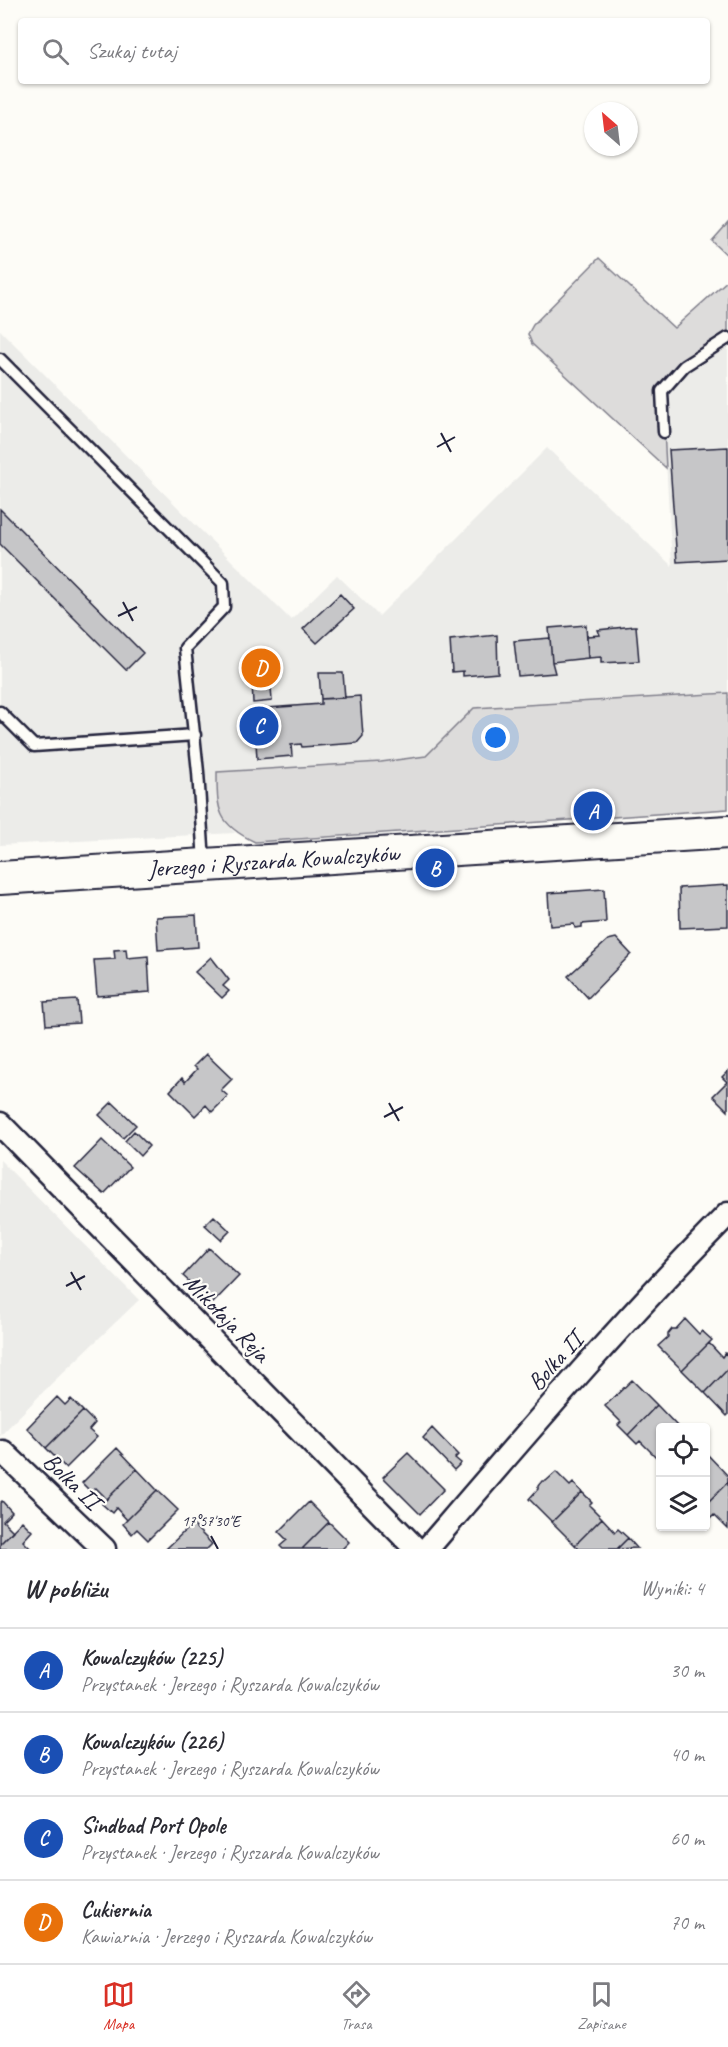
<!DOCTYPE html>
<html lang="pl">
<meta charset="utf-8">
<style>
body{margin:0;font-family:Caveat,sans-serif;background:#f7f7f7;color:#2b2b33}
.controls{position:absolute;right:18px;bottom:18px;display:grid;overflow:hidden;border-radius:6px;box-shadow:0 2px 4px #0004}
.controls button{width:54px;height:54px;display:grid;place-items:center;padding:0;border:0;border-bottom:2px solid #e1e1e2;background:#fff;color:#2b2b33;font:30px sans-serif}
.compass{position:absolute;left:584px;top:102px;width:54px;height:54px;border-radius:50%;background:#fff;box-shadow:0 2px 4px #0004;rotate:332deg}
.you{position:absolute;left:496px;top:738px;width:21px;height:21px;margin:-15px;border:4px solid #fff;border-radius:50%;background:#1a73e8;box-shadow:0 0 0 9px #1a73e833}
.badge{display:grid;place-items:center;width:39px;height:39px;border-radius:50%;background:#d93025;color:#fff;font-size:20px;font-weight:700}
.pin{position:absolute;translate:-50% -50%;border:3px solid #fff;box-shadow:0 2px 6px #0006}
.list{margin:0;padding:0;list-style:none}
h2{display:flex;justify-content:space-between;align-items:center;height:78px;margin:0;padding:0 24px;font-size:26px}
h2 small{font-size:20px;font-weight:400;color:#7c7c81}
.list li{display:grid;grid-template-columns:39px 1fr auto;gap:18px;align-items:center;box-sizing:border-box;height:84px;padding:0 24px;border-top:2px solid #e1e1e2}
.list b{display:block;font-size:22px;white-space:nowrap}
.list p{margin:0;font-size:20px;white-space:nowrap;color:#7c7c81}
.list em{font-size:20px;font-style:normal;color:#7c7c81}
.icon{flex:none;width:33px;height:33px;fill:none;stroke:currentColor;stroke-width:2;stroke-linecap:round;stroke-linejoin:round}
.map{position:relative;flex:none;width:728px;height:1549px;overflow:hidden}
.search{position:absolute;background:#fff;box-shadow:0 2px 4px #0004;left:18px;right:18px;top:18px;height:66px;display:flex;align-items:center;gap:15px;box-sizing:border-box;padding:0 21px;border-radius:6px;color:#7c7c81;font-size:22px}
.sheet{height:414px;background:#fff}
nav{display:flex;justify-content:space-around;align-items:center;box-sizing:border-box;height:84px;border-top:2px solid #e1e1e2;background:#fff;font-size:16px;color:#7c7c81}
nav a{display:grid;justify-items:center;gap:3px}
nav .on{color:#d93025}
.map>svg:first-child{display:block}
</style>
<div class="map">
<svg width="728" height="1549" viewBox="0 0 728 1549">
<rect width="100%" height="100%" fill="#fdfcf7"/>
<filter id="ink" filterUnits="userSpaceOnUse"><feTurbulence type="fractalNoise" baseFrequency=".0167" numOctaves="2"/><feDisplacementMap in="SourceGraphic" scale="12" xChannelSelector="R" yChannelSelector="G"/><feConvolveMatrix kernelMatrix="1 2 1 2 8 2 1 2 1" color-interpolation-filters="sRGB"/></filter>
<g filter="url(#ink)">
<path fill="#ecece9" d="M0 330 291 620 337 575 379 616 547 448 672 566 662 391 684 366 728 338V693L474 708 426 756 381 762 227 824 235 833 0 845Z
M0 1160 139 1300 51 1384 0 1436Z"/>
<path fill="#dddcdb" stroke="#807f8b" stroke-width="1.5" d="M728 223V256L712 241Z
M599 258 674 328 728 280V338L684 366 662 391 666 468 532 344 528 334 533 325Z
M728 693V809L255 842C217 824 217 810 217 772L381 762 426 756 474 708Z"/>
<path fill="#c6c6c8" stroke="#22223b" stroke-width="1.5" d="M728 447V559L677 562 669 450Z
M0 509 143 653 126 670 0 544Z
M340 594 354 609 317 643 303 629Z
M586 625 588 658 552 662 549 628Z
M634 626H636L639 661 601 663V657L588 658 587 636 600 635 598 630Z
M497 635 498 673 463 676V671L452 672 450 640Z
M550 638 552 662 555 673 518 676 514 641Z
M269 658 272 701 253 703 251 659Z
M319 673H343L345 698 321 699Z
M360 696 363 736 357 743 302 747 301 744 291 745 292 756 257 759 254 709 321 704V699Z
M728 885V926L680 928 679 888Z
M604 889 606 922 582 924V927L575 928 574 924 550 926 548 893Z
M196 915 198 947 158 950 156 917Z
M616 938 631 954 588 998 568 976 608 940Z
M126 949 127 958 148 956 150 992 97 996 94 960 115 959 114 950Z
M211 957 229 980 223 986 229 991 222 998 195 972Z
M77 1000 79 1023 46 1025 44 1002Z
M206 1054 232 1079 221 1090 228 1096 212 1112 206 1105 195 1116 170 1091 182 1078 185 1082 197 1069 194 1066Z
M728 1071V1111L713 1096 727 1082 722 1077Z
M112 1102 136 1125 123 1138 99 1115Z
M134 1131 149 1146 140 1156 125 1141Z
M102 1140 130 1167 104 1194 75 1168Z
M214 1216 230 1231 221 1240 205 1225Z
M209 1248 239 1276 213 1303 183 1276Z
M685 1319 699 1334 702 1331 712 1340 682 1370 658 1346 668 1337V1334L672 1329H676Z
M709 1343 722 1357 725 1353 728 1356V1369L705 1393 682 1370Z
M728 1369V1415L727 1416 705 1393Z
M632 1380 657 1405 628 1435 618 1425 621 1422 605 1406Z
M57 1397 65 1405 71 1399 83 1411 46 1448 27 1428Z
M657 1405 679 1428H660V1452L656 1457 640 1441 637 1444 628 1435Z
M83 1411 95 1423 89 1430 97 1437 66 1468 46 1448Z
M432 1428 458 1455 455 1458 461 1463 454 1470 423 1438Z
M117 1448 137 1469 107 1499 96 1488 91 1492 82 1483Z
M408 1453 444 1489 420 1514 383 1477Z
M706 1453 728 1476V1482L706 1504Z
M137 1469 157 1490 127 1520 116 1508 112 1513 102 1504Z
M556 1472 570 1486 573 1483 582 1492 552 1522 529 1499 538 1489V1486L542 1481H546Z
M728 1482V1529L714 1515 711 1518 706 1512V1504Z
M157 1490 178 1510 148 1540 137 1529 132 1534 123 1524Z
M582 1492 592 1502 589 1505 602 1518 575 1545 552 1522Z
M2 1501 12 1512 3 1521 13 1531 0 1544V1503Z
M309 1502 329 1522 302 1549H283L280 1546 287 1540 279 1532Z
M602 1518 615 1532 618 1529 628 1538 617 1549H579L575 1545Z
M22 1521 32 1531 23 1541 31 1549H0V1544Z
M329 1522 349 1542 342 1549H302Z
M192 1524 212 1544 207 1549H166Z
M628 1538 637 1548 617 1549Z"/>
<g fill="none" stroke-linecap="round" stroke-linejoin="round">
<defs>
<path id="service" d="M0 359 223 583 224 607 185 648 198 772 204 862
M664 432 662 391 684 366 728 338
M0 712 34 746 195 735"/>
<path id="minor" d="M0 1124 416 1549
M3 1452 104 1549
M427 1549C525 1435 622 1321 728 1214"/>
<g id="secondary">
<path id="s1" d="M0 878 728 832"/>
</g>
</defs>
<use href="#service" stroke="#22223b" stroke-width="15"/>
<use href="#minor" stroke="#22223b" stroke-width="27"/>
<use href="#secondary" stroke="#22223b" stroke-width="36"/>
<use href="#service" stroke="#fdfcf7" stroke-width="10"/>
<use href="#minor" stroke="#fdfcf7" stroke-width="22"/>
<use href="#secondary" stroke="#fdfcf7" stroke-width="32"/>
</g>
</g>
<path fill="none" stroke="#22223b" stroke-width="2" d="M441 433 451 452M437 447 455 437M123 602 133 621M118 616 137 607M389 1103 399 1121M384 1117 403 1107M71 1272 81 1290M66 1286 85 1276M211 1536 218 1549"/>
<g text-anchor="middle" stroke-width="4.5" stroke-linejoin="round" paint-order="stroke">
<g font-size="24" fill="#22223b" stroke="#fdfcf7">
<text dy="8" stroke="none"><textPath href="#s1" startOffset="274">Jerzego i Ryszarda Kowalczyków</textPath></text>
<text transform="translate(227 1318) rotate(46)" y="8">Mikołaja Reja</text>
<text transform="translate(555 1361) rotate(-48)" y="8">Bolka II</text>
<text transform="translate(72 1481) rotate(44)" y="8">Bolka II</text>
</g>
</g>
<g font-size="15" text-anchor="middle" fill="#22223b" stroke="#fdfcf7" stroke-width="4.5" stroke-linejoin="round" paint-order="stroke">
<text x="211" y="1526">17°57'30"E</text>
</g>
</svg>
<div class="controls">
<button><svg class="icon" aria-label="locate" viewBox="0 0 24 24"><circle cx="12" cy="12" r="6"/><path d="M12 2v4M12 18v4M2 12h4M18 12h4"/></svg></button>
<button><svg class="icon" aria-label="layers" viewBox="0 0 24 24"><path d="M12 4l9 5-9 5-9-5zM3 14l9 5 9-5"/></svg></button>
</div>
<svg class="compass" viewBox="-18 -18 36 36"><path d="M0-13l5 13h-10z" fill="#e53935"/><path d="M0 13l5-13h-10z" fill="#7c7c81"/></svg>
<div class="you"></div>
<div class="pin badge" style="left:593px;top:811px;background:#1a4fb4">A</div>
<div class="pin badge" style="left:435px;top:868px;background:#1a4fb4">B</div>
<div class="pin badge" style="left:259px;top:726px;background:#1a4fb4">C</div>
<div class="pin badge" style="left:261px;top:668px;background:#e8710a">D</div>
<div class="search"><svg class="icon" aria-label="search" viewBox="0 0 24 24"><circle cx="10" cy="10" r="6"/><path d="M15 15l6 6"/></svg>Szukaj tutaj</div>
</div>
<section class="sheet">
<h2>W pobliżu<small>Wyniki: 4</small></h2>
<ul class="list">
<li><span class="badge" style="background:#1a4fb4">A</span><div><b>Kowalczyków (225)</b><p>Przystanek · Jerzego i Ryszarda Kowalczyków</p></div><em>30 m</em></li>
<li><span class="badge" style="background:#1a4fb4">B</span><div><b>Kowalczyków (226)</b><p>Przystanek · Jerzego i Ryszarda Kowalczyków</p></div><em>40 m</em></li>
<li><span class="badge" style="background:#1a4fb4">C</span><div><b>Sindbad Port Opole</b><p>Przystanek · Jerzego i Ryszarda Kowalczyków</p></div><em>60 m</em></li>
<li><span class="badge" style="background:#e8710a">D</span><div><b>Cukiernia</b><p>Kawiarnia · Jerzego i Ryszarda Kowalczyków</p></div><em>70 m</em></li>
</ul>
</section>
<nav>
<a class="on"><svg class="icon" aria-label="map" viewBox="0 0 24 24"><path d="M3 6l6-2 6 2 6-2v14l-6 2-6-2-6 2zM9 4v14M15 6v14"/></svg>Mapa</a>
<a><svg class="icon" aria-label="directions" viewBox="0 0 24 24"><path d="M12 3l9 9-9 9-9-9zM9 14v-3h6M13 9l2 2-2 2"/></svg>Trasa</a>
<a><svg class="icon" aria-label="saved" viewBox="0 0 24 24"><path d="M7 4h10v16l-5-4-5 4z"/></svg>Zapisane</a>
</nav>
